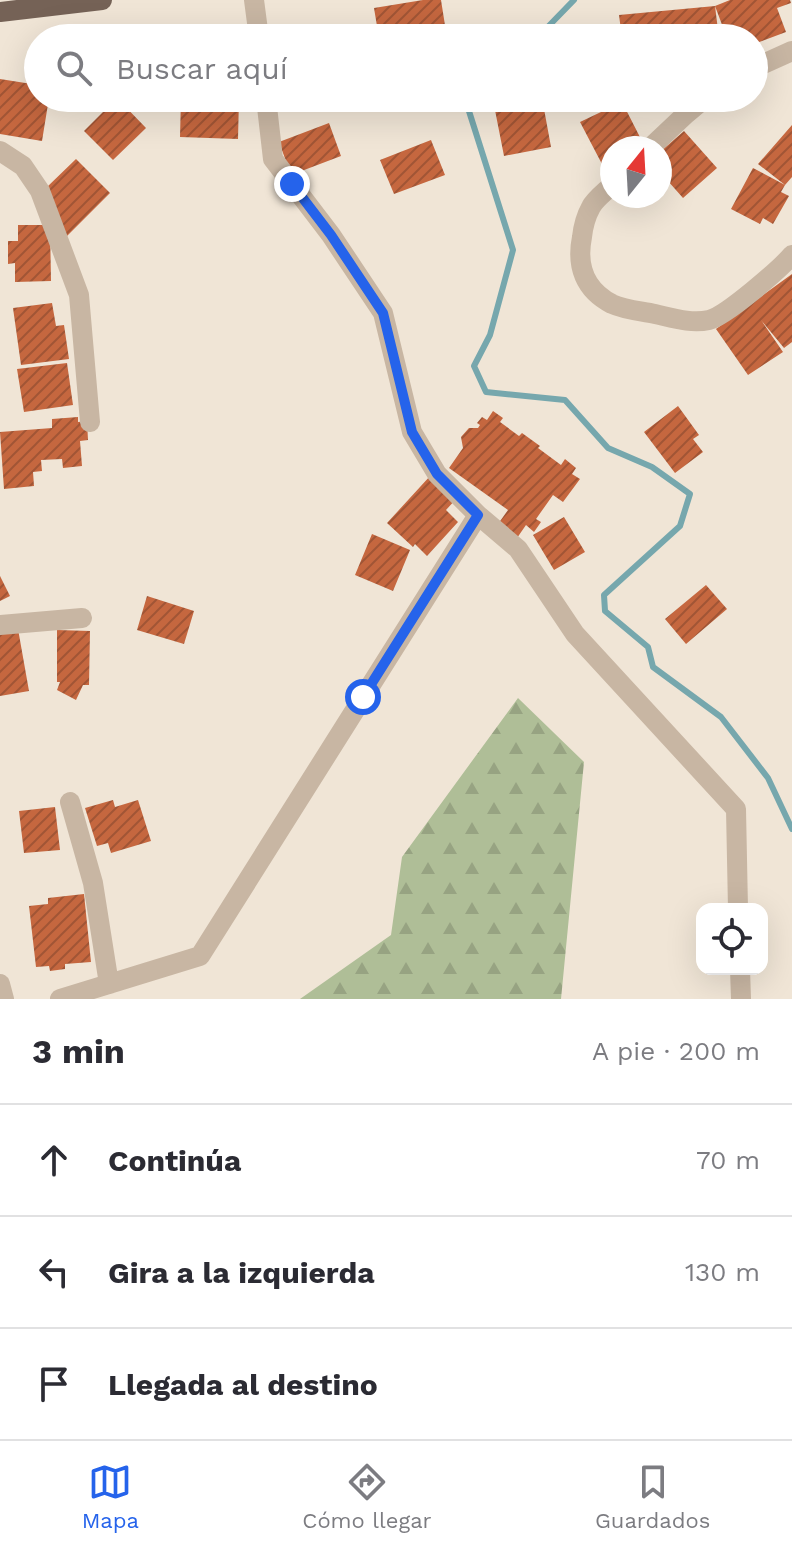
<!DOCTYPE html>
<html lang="es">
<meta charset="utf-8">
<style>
body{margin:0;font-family:"Work Sans",sans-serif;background:#f2f2f3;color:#2b2b33}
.controls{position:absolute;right:24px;bottom:24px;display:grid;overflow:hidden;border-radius:16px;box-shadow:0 8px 32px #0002}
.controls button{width:72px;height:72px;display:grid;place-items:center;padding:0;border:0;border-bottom:2px solid #e1e1e2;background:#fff;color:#2b2b33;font:40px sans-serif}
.compass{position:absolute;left:600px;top:136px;width:72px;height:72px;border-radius:50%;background:#fff;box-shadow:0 8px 32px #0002;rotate:18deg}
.stop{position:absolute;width:24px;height:24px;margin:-18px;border:6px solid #2563eb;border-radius:50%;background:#fff}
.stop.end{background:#2563eb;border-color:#fff;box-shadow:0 2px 8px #0008}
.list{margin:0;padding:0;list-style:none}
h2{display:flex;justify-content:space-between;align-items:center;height:104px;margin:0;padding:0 32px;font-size:34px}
h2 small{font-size:26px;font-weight:400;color:#7c7c81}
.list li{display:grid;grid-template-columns:52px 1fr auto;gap:24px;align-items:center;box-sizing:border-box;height:112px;padding:0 32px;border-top:2px solid #e1e1e2}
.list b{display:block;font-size:30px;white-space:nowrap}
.list em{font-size:26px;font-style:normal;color:#7c7c81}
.icon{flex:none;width:44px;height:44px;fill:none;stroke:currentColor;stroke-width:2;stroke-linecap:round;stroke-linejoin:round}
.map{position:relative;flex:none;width:792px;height:999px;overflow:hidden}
.search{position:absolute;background:#fff;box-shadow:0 8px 32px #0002;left:24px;right:24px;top:24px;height:88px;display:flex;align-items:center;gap:20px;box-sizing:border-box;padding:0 28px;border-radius:44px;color:#7c7c81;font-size:30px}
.sheet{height:440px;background:#fff}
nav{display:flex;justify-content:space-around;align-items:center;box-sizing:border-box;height:112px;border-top:2px solid #e1e1e2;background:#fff;font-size:22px;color:#7c7c81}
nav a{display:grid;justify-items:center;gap:4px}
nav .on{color:#2563eb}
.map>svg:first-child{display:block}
</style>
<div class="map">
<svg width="792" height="999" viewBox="0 0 792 999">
<defs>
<pattern id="forest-firs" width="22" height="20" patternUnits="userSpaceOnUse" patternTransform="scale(2)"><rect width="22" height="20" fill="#afbe97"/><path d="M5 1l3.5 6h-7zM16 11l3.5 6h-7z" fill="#97a382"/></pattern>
<pattern id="building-hatch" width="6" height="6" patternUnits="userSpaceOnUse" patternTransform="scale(2)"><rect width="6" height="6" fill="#c5673f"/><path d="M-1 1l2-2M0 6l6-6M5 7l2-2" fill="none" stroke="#a15535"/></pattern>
</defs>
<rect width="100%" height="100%" fill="#f0e5d6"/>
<path fill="url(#forest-firs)" d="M518 698 584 762 561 999H300L391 935 402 857Z"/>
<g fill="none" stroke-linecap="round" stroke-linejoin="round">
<path stroke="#76a7ad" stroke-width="6" d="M537 38 574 0
M478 98 468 108 513 250 490 335 474 366 486 392 565 400 608 448 652 467 690 494 680 526 604 595 605 611 648 647 653 667 721 717 768 778 792 829"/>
</g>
<path fill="url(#building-hatch)" d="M423 0H441L447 38H379L374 8Z
M730 0H790L791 3 777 8 786 32 754 44V38H727L715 6Z
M715 6 719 38H622L619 15Z
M275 29 332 31V38H275Z
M0 79 38 85V98H49L42 141 0 134Z
M117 98 146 128 113 160 84 131Z
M181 98H239L238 139 180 137Z
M531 98H542L551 147 504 156 494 105Z
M570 98H609V99L573 109Z
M617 98H620L644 145 637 148H612V161L603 166 580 122 601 112 599 107Z
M329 123 341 156 291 175 279 142Z
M792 125V177L785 185 758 164Z
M684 131 717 168 683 198 660 172V152Z
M431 140 445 175 394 194 380 160Z
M76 159 110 193 64 239 46 188Z
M753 168 785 185 781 192 789 196 773 224 763 218 760 224 731 209Z
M18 225H50L51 281 15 282V263L8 264V241H18Z
M792 274V342L784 348 761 320 783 352 748 375 716 329Z
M52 303 56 326 64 325 69 359 21 365 13 308Z
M67 363 73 405 24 412 17 369Z
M678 406 699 435 693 439 703 452 675 473 644 432Z
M493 411 503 418 500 422 519 436 522 433 540 446 538 448 561 465 565 459 576 468 572 474 580 479 563 502 553 495 536 519 541 522 534 532 526 525 517 538 498 524 508 510 449 468 463 448 461 437 469 428H478L480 425 477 423 482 417 487 420Z
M78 417V422L87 421 88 440 80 441 82 466 63 468 62 459 41 460 42 471 33 472 34 486 4 489 0 432 52 428V419Z
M431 475 457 498 446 510 458 522 427 556 415 544 413 547 387 523Z
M564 517 585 552 554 570 533 535Z
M372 534 410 550 393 591 355 575Z
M0 576 10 596 0 601Z
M706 585 727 609 686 644 665 619Z
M147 596 194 611 184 644 137 630Z
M18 629 29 691 0 696V632Z
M57 630 90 631 89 685H83L76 700 57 690 60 682H57Z
M113 800 115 807 138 800 151 841 111 853 108 843 97 846 85 808Z
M55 807 60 850 24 853 19 811Z
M84 894 91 962 65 964V969L50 971 49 966 36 967 29 906 48 904V898Z"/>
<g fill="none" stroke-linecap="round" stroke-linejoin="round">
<path stroke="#c8b6a3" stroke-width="20" d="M254 0 259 38
M754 68 792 51
M266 98 273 159 331 235 383 313 412 432 437 474 478 515 518 549 575 634 736 809 738 909
M650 148 686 114 705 98
M0 151 23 166 40 191 79 295 90 422
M612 185C605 192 595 199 591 207 586 216 583 228 582 237 576 267 585 290 612 304 625 310 641 311 655 314 673 318 691 324 709 320 726 316 780 269 792 255
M0 625 82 618
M70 802 93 883 109 984
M740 969 741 999
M0 984 4 999
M60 999 200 956 478 515"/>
<path stroke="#756256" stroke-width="20" d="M0 12 102 0"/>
</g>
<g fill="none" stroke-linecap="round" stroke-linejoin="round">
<path stroke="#2563eb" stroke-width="10" d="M292 184 331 235 383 313 412 432 437 474 478 515 363 697"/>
</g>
</svg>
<div class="controls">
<button><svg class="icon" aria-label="locate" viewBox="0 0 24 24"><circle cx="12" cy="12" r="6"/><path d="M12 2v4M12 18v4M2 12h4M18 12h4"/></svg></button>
</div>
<svg class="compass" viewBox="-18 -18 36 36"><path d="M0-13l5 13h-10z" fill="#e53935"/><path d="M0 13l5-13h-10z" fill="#7c7c81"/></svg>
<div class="stop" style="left:363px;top:697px"></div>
<div class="stop end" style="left:292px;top:184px"></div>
<div class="search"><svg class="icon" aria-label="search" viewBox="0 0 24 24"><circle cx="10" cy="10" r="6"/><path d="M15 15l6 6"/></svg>Buscar aquí</div>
</div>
<section class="sheet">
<h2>3 min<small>A pie · 200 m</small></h2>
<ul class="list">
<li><svg class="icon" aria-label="ahead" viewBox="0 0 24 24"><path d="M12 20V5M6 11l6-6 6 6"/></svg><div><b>Continúa</b></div><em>70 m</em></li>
<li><svg class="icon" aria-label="left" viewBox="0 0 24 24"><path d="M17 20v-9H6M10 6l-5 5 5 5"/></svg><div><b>Gira a la izquierda</b></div><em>130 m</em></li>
<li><svg class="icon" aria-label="arrive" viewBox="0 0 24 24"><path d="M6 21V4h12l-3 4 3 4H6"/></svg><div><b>Llegada al destino</b></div></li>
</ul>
</section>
<nav>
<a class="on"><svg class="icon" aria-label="map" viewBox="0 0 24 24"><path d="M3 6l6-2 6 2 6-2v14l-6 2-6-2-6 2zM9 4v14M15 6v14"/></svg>Mapa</a>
<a><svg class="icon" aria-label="directions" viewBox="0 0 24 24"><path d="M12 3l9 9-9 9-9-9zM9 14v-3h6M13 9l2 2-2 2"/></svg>Cómo llegar</a>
<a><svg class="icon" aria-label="saved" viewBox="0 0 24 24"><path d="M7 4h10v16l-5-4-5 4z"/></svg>Guardados</a>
</nav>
